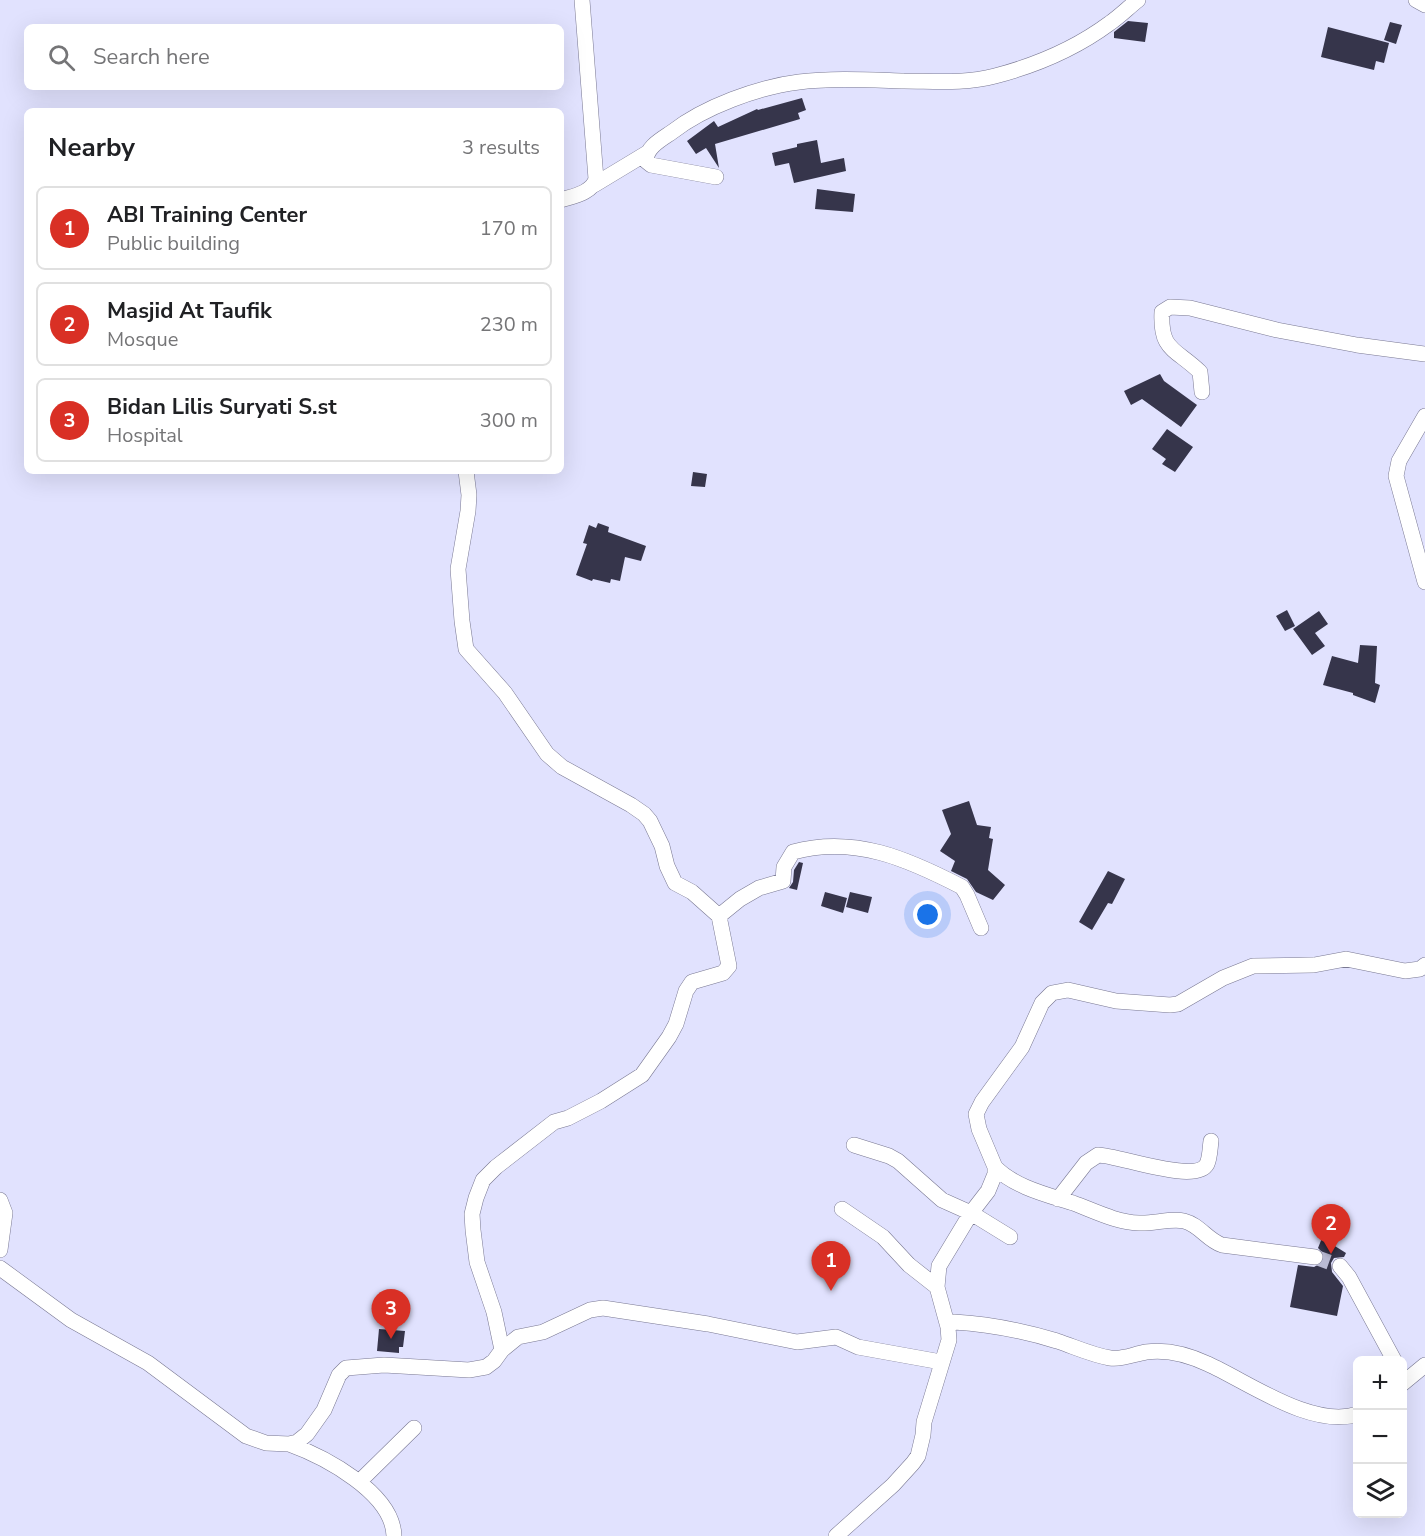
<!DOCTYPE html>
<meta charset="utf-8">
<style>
body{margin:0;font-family:"Nunito Sans",sans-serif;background:#f2f2f2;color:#202124}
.controls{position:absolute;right:18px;bottom:18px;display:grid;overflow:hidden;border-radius:9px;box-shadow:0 6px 24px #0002}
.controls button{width:54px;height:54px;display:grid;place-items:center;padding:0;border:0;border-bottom:2px solid #e0e0e0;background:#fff;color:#202124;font:30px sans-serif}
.you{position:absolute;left:928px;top:915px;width:21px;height:21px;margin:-15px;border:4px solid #fff;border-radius:50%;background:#1a73e8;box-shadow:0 0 0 9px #1a73e833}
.badge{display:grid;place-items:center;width:39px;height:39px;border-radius:50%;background:#d93025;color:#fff;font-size:20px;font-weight:700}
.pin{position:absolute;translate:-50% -50px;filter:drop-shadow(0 2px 3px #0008)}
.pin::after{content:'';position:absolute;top:32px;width:21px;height:18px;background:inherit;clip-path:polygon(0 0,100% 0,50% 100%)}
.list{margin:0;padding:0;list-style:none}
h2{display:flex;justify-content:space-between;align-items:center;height:78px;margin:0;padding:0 24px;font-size:26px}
h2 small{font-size:20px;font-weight:400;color:#757577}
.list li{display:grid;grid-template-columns:39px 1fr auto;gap:18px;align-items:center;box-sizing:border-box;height:84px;margin:0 12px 12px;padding:0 12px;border:2px solid #e0e0e0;border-radius:9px}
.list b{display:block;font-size:22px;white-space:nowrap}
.list p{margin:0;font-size:20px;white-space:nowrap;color:#757577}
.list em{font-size:20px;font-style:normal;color:#757577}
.icon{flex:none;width:33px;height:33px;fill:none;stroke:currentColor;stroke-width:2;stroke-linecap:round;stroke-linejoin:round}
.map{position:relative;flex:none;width:1425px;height:1536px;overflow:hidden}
.search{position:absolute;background:#fff;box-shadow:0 6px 24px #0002;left:24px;top:24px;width:540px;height:66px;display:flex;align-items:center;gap:15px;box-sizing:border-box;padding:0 21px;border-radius:9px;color:#757577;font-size:22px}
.panel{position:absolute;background:#fff;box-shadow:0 6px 24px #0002;left:24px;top:108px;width:540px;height:366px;border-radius:9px}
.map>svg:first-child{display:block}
</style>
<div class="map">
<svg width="1425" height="1536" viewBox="0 0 1425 1536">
<rect width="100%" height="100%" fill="#e1e2fe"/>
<path fill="#36354b" d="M1128 21 1148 23 1145 42 1114 38V32Z
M1390 22 1402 25 1396 44 1384 40Z
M1328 27 1389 43 1384 63 1376 61 1374 70 1321 57Z
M802 98 806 110 798 113 800 119 715 144 719 168 706 148 696 154 687 141 714 121 718 127 757 109 758 110Z
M817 140 821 163 844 158 846 171 794 183 789 163 775 166 772 153 797 147V144Z
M817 189 855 194 853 212 815 209Z
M1160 374 1164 381 1197 405 1181 427 1142 399 1131 405 1124 391Z
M1167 429 1193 447 1175 472 1162 464 1166 459 1152 449Z
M693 472 707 474 705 487 691 486Z
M598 523 609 527 608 532 646 546 641 561 625 557 620 581 611 579 610 583 593 579 592 581 576 575 587 544 583 543 589 525 596 528Z
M1287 610 1295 626 1285 631 1276 616Z
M1319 611 1328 624 1315 633 1325 646 1312 655 1293 629Z
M1360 645 1377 646 1375 683 1380 685 1375 703 1353 695V693L1323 685 1332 656 1358 663Z
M969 801 977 825 991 827 989 838 993 839 988 870 1005 885 993 900 976 892 967 879 951 871 955 861 940 851 951 834 942 810Z
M799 862 803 863 797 890 789 888 793 882 794 870Z
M1108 871 1125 879 1112 904 1108 903 1092 930 1079 922Z
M825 892 847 898 843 913 821 906Z
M850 892 872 897 868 913 846 907Z
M1322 1238 1346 1253 1344 1257 1334 1258 1331 1263 1332 1272 1343 1286 1337 1316 1290 1307 1298 1265 1314 1267 1323 1262 1324 1254 1318 1248Z
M379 1329 405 1331 403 1347H399V1353L377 1351Z"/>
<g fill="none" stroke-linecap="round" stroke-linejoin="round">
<path stroke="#b9bad3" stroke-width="15" stroke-dasharray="15 8" stroke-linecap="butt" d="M1315 1257 1340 1266"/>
<defs>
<path id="minor" d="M1416 0 1425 5
M716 177 651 165 646 161C646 147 662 139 672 132 704 107 758 87 799 82 833 78 869 80 904 81 934 81 965 84 995 76 1037 65 1075 49 1110 23 1120 16 1129 7 1138 0
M594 185 647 153
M561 200C573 196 592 193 596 179L582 0
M1202 392 1200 372C1175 348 1160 351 1162 312L1170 307 1190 308 1277 330 1357 345 1425 354
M1425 416 1399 461 1396 476 1425 582
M466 471 469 495 468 511 458 569 462 621 466 649 505 693 547 754 562 767 631 805 644 814 650 821 662 846 667 866 675 883 692 892 719 916 729 966 723 973 692 982 686 991 676 1024 669 1037 642 1075 601 1101 568 1118 554 1122 496 1167 483 1180 476 1198 472 1214 473 1230 477 1262 494 1312 502 1350
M719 916 740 899 759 888 783 881 784 867 793 852C854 835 908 859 962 887L967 895 981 928
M854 1145 889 1156 898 1161 942 1200 971 1213 1010 1237
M995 1167C1014 1187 1048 1195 1073 1203 1095 1211 1115 1222 1139 1223 1153 1224 1171 1218 1184 1221 1200 1225 1207 1240 1222 1245L1315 1257
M1058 1199 1086 1163 1098 1155C1118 1155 1196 1185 1207 1164 1210 1158 1210 1148 1211 1141
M0 1200 5 1213 0 1250
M842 1209 883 1237 909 1265 937 1287
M1340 1266 1349 1277 1394 1360
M0 1268 71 1320 148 1363 246 1436 266 1443 289 1444 297 1442 307 1434 324 1410 339 1375 346 1368 384 1365 469 1370 486 1367 494 1361 502 1350 518 1337 543 1332 590 1310 603 1308 708 1324 797 1342 836 1337 858 1347 941 1362
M948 1327 954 1322C988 1324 1024 1331 1057 1341 1075 1347 1092 1355 1110 1358 1122 1360 1134 1354 1146 1352 1167 1349 1189 1355 1208 1364 1248 1382 1312 1429 1358 1414
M1402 1384 1425 1365
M289 1444C325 1457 393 1493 394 1536
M359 1482 414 1428
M836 1536 893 1485 913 1463 918 1456 923 1435 924 1422 949 1340 948 1327 937 1287 939 1266 971 1213 988 1191 995 1174V1167L979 1129 976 1114 982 1102 1022 1047 1042 1003 1052 993 1068 990 1116 1001 1170 1005 1178 1004 1223 978 1253 966 1314 965 1346 959 1405 971 1420 969 1425 965"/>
</defs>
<use href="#minor" stroke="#797892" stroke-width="16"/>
<use href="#minor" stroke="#fff" stroke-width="15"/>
</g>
</svg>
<div class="controls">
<button>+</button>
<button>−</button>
<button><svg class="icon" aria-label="layers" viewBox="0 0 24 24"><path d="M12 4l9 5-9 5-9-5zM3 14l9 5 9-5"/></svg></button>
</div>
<div class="you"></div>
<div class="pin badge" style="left:831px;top:1291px">1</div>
<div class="pin badge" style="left:1331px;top:1254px">2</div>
<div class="pin badge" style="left:391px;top:1339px">3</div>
<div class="search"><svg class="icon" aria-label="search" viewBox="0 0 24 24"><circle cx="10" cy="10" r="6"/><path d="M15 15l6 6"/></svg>Search here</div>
<section class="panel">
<h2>Nearby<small>3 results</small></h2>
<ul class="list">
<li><span class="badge">1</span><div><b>ABI Training Center</b><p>Public building</p></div><em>170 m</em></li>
<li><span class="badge">2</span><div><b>Masjid At Taufik</b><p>Mosque</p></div><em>230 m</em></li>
<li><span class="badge">3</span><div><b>Bidan Lilis Suryati S.st</b><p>Hospital</p></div><em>300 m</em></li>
</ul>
</section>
</div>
